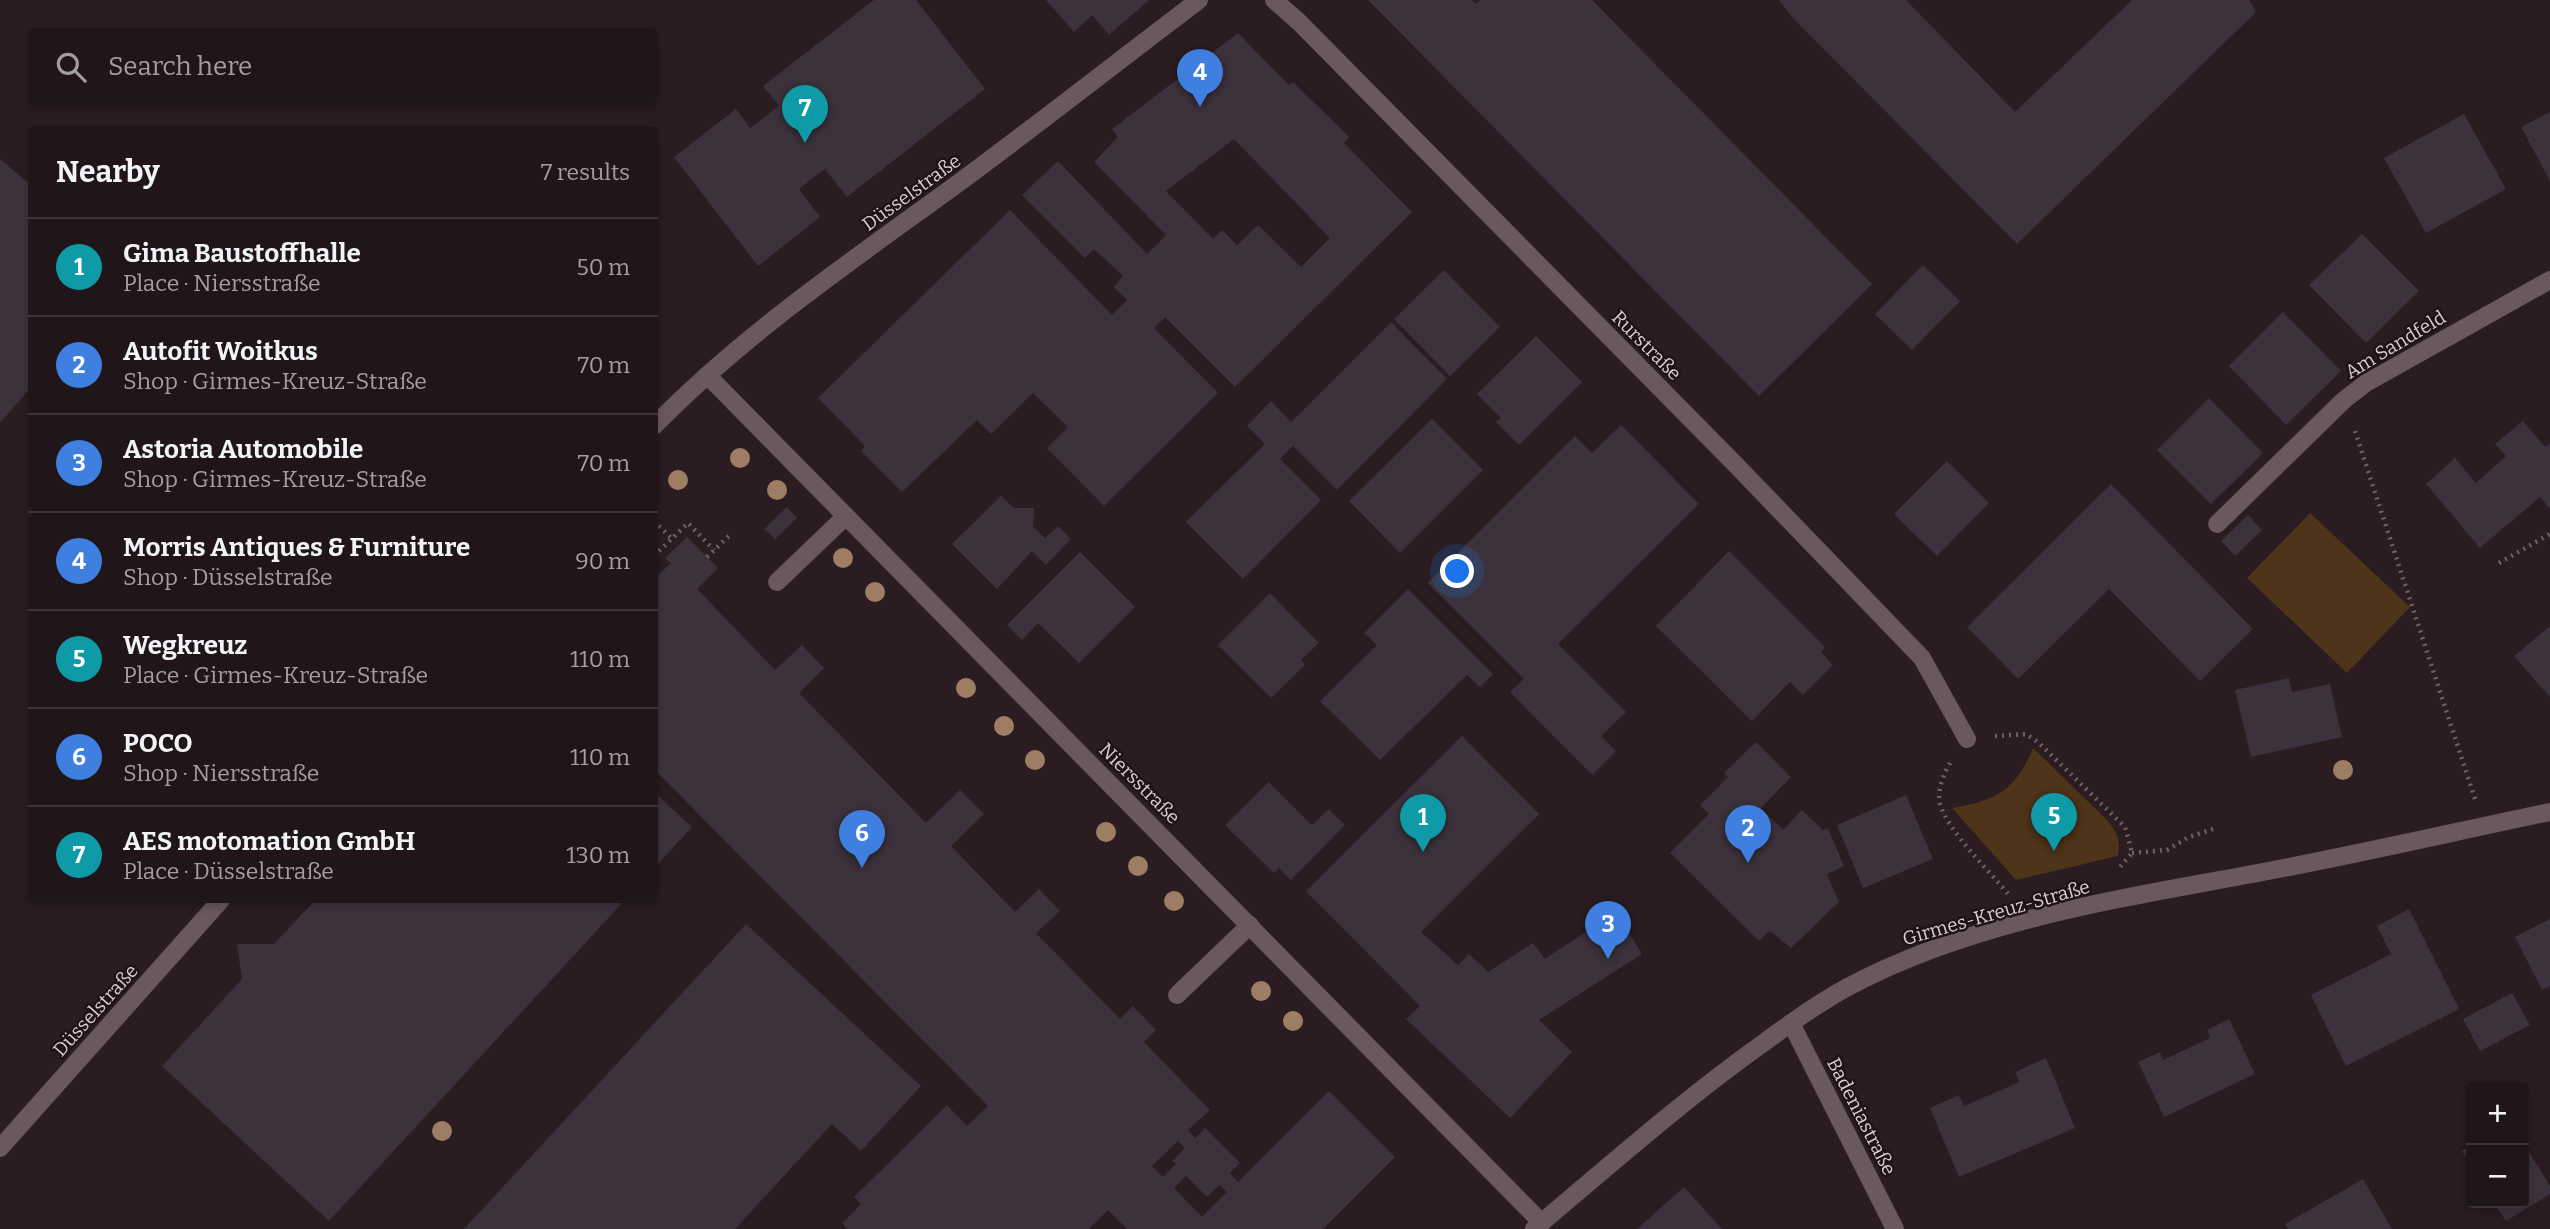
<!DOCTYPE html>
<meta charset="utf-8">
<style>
body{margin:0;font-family:Bitter,serif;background:#281e21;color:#f1f3f6}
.controls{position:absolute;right:21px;bottom:21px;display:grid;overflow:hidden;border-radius:7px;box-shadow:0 4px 10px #0003}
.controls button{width:63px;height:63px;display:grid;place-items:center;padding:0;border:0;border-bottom:2px solid #3d3437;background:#201518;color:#f1f3f6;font:35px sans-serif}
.you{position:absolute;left:1458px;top:572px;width:24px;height:24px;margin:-18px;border:5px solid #fff;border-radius:50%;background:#1a73e8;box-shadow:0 0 0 10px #1a73e833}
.badge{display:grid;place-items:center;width:46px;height:46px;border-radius:50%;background:#52cdcb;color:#fff;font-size:23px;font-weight:700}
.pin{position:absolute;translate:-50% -58px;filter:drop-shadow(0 2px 4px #0008)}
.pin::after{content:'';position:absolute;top:37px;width:24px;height:21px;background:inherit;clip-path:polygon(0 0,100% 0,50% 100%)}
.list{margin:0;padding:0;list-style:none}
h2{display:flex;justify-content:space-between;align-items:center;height:91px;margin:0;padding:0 28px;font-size:30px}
h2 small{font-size:23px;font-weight:400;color:#a29fa2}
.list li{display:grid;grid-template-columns:46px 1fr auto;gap:21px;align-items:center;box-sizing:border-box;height:98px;padding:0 28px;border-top:2px solid #3d3437}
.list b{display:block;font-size:26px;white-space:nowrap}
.list p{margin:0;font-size:23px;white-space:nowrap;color:#a29fa2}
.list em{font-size:23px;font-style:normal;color:#a29fa2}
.icon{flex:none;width:38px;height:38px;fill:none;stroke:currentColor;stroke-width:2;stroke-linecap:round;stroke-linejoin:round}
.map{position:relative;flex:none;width:2550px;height:1229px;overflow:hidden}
.search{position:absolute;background:#201518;box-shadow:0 4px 10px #0003;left:28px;top:28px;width:630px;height:77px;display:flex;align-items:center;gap:18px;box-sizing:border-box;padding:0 24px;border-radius:7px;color:#a29fa2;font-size:26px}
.panel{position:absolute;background:#201518;box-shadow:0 4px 10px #0003;left:28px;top:126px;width:630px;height:777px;border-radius:7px}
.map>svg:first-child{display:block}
</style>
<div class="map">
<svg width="2550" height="1229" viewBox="0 0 2550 1229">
<rect width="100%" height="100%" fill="#2a1c20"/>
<path fill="#4e3418" d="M2310 513 2410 607 2347 673 2247 578Z
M2033 748 2107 820C2117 832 2121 841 2118 856L2016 880 1952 808C1997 800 2015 791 2033 748Z"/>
<path fill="#3d323c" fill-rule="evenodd" d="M874 0H916L985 89 847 197 825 169 799 189 820 217 758 266 674 157 736 109 750 128 779 106 763 86Z
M1046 0H1149L1109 35 1092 15 1074 32Z
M1368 0H1472L1476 4 1481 0H1592L1872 284 1759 396Z
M1779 0H1906L2015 112 2132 0H2249L2256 12 2017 244 1793 18Z
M1238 33 1289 85 1293 82 1349 137 1344 143 1412 212 1235 387 1165 317 1154 328 1218 393 1104 506 1047 448 1068 427 1033 393 991 434 977 420 902 492 861 451 865 446 818 398 1010 210 1112 315 1127 300 1114 287 1123 276 1094 249 1085 258 1022 195 1058 161 1147 254 1166 235 1094 162 1118 137 1112 129ZM1234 139 1330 238 1301 267 1258 225 1237 245 1222 230 1213 239 1166 191Z
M2550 112V181L2521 127Z
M2464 114 2506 189 2426 233 2384 158Z
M0 159 32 186V386L0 423Z
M2362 234 2419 291 2366 343 2309 285Z
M1923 265 1960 301 1912 350 1875 314Z
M1444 270 1500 327 1450 376 1394 319Z
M2283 312 2341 371 2286 425 2229 366Z
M1391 322 1447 379 1337 490 1293 446 1280 459 1321 500 1243 579 1186 522 1265 444 1247 426 1271 401 1291 422Z
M1536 336 1582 382 1519 445 1496 422 1501 418 1477 394Z
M2209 398 2263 453 2211 504 2157 450Z
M1432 419 1483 470 1400 553 1349 501Z
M2523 421 2545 447 2550 443V509L2540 497 2480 548 2426 484 2455 458 2476 483 2506 456 2495 444Z
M1621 425 1699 504 1558 644 1626 712 1601 736 1616 751 1592 775 1510 692 1524 679 1428 583 1575 436 1592 453Z
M1947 461 1989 503 1937 556 1894 514Z
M2111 484 2253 629 2200 681 2109 589 2018 679 1967 627Z
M1001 496 1014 508H1034L1033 527 1045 538 1058 526 1071 539 1046 565 1032 551 997 589 952 544Z
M787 507 797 518 775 539 764 529Z
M2248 515 2262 530 2235 556 2221 541Z
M687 537 718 568 697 589 775 670 802 645 824 668 799 693 926 823 960 790 984 814 951 846 1015 912 1039 889 1060 911 1036 933 1120 1019 1133 1006 1156 1030 1144 1042 1210 1110 1188 1130 1195 1138 1205 1128 1240 1163 1230 1173 1238 1182 1329 1091 1395 1157 1323 1229H1127L1108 1210 1089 1229H848L842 1223 861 1204 854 1197 947 1105 967 1126 988 1106 654 769V579L671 563 665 558ZM1178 1141 1185 1148 1172 1161 1176 1164 1163 1177 1152 1166ZM1186 1176 1207 1197 1219 1185 1227 1192 1202 1217 1174 1188Z
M1729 551 1825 647 1821 652 1833 665 1803 695 1790 682 1752 721 1656 626Z
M1080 552 1135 607 1079 663 1038 623 1022 640 1007 625Z
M1408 589 1493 674 1480 687 1467 675 1380 760 1320 701 1377 645 1364 633Z
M1270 593 1319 643 1301 660 1305 665 1271 698 1218 645Z
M2550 626V697L2514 656Z
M2289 678 2292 692 2330 684 2342 737 2251 757 2235 690Z
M1462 736 1539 814 1421 932 1458 965 1469 954 1488 972 1533 943 1545 959 1616 912 1642 954 1539 1020 1572 1052 1510 1118 1406 1019 1420 1006 1306 891Z
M1756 742 1791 777 1761 808 1783 830 1802 810 1823 830 1828 828 1844 866 1827 874 1839 902 1791 948 1770 931 1759 941 1670 853 1709 814 1700 805 1728 777 1724 773Z
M1269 782 1312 825 1328 809 1345 825 1291 880 1279 868 1274 873 1225 825Z
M654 792 692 827 654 868Z
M1906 795 1933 859 1863 888 1837 825Z
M315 900H625L329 1221 162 1066 242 979 237 944H274Z
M2409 909 2459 1009 2346 1066 2311 995 2391 954 2377 926Z
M2550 919V986L2542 990 2515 937Z
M746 924 921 1086 861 1151 832 1124 735 1229H464Z
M2512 993 2530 1025 2480 1051 2463 1019Z
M2229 1019 2255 1074 2164 1117 2138 1062 2160 1052 2163 1060 2210 1038 2207 1030Z
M2046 1058 2075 1128 1959 1177 1930 1108 1959 1095 1964 1106 1992 1094 2019 1082 2015 1072Z
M2524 1144 2550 1186V1194L2506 1221 2494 1203H2524Z
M2471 1145V1166L2462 1151Z
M2363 1179 2392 1229H2288L2285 1224Z
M1684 1187 1722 1229H1637Z"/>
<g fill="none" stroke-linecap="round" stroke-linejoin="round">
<path stroke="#6e6265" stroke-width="4.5" stroke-dasharray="2 5" stroke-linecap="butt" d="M2355 431 2475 799
M654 521 672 539
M654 556 688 523 714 550
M707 557 731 534
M2499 563 2550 534
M1995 736 2026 734 2038 742 2125 827 2132 853 2120 867
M1950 763C1943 775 1937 790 1940 804 1947 830 1991 873 2009 895
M2132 853 2167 850 2189 837 2216 828"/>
<path stroke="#69585d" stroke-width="18" d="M2217 524 2344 400 2366 383 2550 280
M777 582 846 516
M1177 995 1250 925"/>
<path stroke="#69585d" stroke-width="18" d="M1274 0 1299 22 1735 464 1922 658 1967 739
M707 375 1542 1223
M654 426C744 334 850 262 953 187 1036 126 1117 62 1199 0
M1791 1023 1895 1229
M0 1148 221 900"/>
<path stroke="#69585d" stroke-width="18" d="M1534 1229C1609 1166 1682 1101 1762 1044 1789 1024 1817 1004 1846 988 1972 920 2124 898 2263 872 2359 854 2454 832 2550 812"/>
</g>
<g fill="#9e7d65">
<circle cx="740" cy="458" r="10"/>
<circle cx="678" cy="480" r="10"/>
<circle cx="777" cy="490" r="10"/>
<circle cx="843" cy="558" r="10"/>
<circle cx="875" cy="592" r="10"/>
<circle cx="966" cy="688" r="10"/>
<circle cx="1004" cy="726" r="10"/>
<circle cx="1035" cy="760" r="10"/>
<circle cx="2343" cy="770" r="10"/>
<circle cx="1106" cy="832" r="10"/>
<circle cx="1138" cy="866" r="10"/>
<circle cx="1174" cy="901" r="10"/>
<circle cx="1261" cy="991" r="10"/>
<circle cx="1293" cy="1021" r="10"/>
<circle cx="442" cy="1131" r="10"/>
</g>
<g text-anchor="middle" stroke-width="5" stroke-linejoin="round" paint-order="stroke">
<g font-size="19" fill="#d8ced1" stroke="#201317">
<text transform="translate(911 192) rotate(-36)" y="7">Düsselstraße</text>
<text transform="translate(2395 344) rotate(-31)" y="7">Am Sandfeld</text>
<text transform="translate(1647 345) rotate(45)" y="7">Rurstraße</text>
<text transform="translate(1140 783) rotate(45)" y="7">Niersstraße</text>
<text transform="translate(1996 912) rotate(-16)" y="7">Girmes-Kreuz-Straße</text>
<text transform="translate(95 1010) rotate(-48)" y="7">Düsselstraße</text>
<text transform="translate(1862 1116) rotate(63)" y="7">Badeniastraße</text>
</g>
</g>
</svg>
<div class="controls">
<button>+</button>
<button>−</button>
</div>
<div class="you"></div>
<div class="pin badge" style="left:1423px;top:852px;background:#0f9aa8">1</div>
<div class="pin badge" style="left:1748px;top:863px;background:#3f7fe0">2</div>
<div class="pin badge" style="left:1608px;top:959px;background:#3f7fe0">3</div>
<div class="pin badge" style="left:1200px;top:107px;background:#3f7fe0">4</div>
<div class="pin badge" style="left:2054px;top:851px;background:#0f9aa8">5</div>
<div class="pin badge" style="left:862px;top:868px;background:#3f7fe0">6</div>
<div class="pin badge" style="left:805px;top:143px;background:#0f9aa8">7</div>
<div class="search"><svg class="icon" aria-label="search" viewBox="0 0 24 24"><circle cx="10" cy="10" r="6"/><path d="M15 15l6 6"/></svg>Search here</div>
<section class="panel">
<h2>Nearby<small>7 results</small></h2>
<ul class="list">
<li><span class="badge" style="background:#0f9aa8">1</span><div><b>Gima Baustoffhalle</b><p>Place · Niersstraße</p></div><em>50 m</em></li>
<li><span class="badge" style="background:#3f7fe0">2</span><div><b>Autofit Woitkus</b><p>Shop · Girmes-Kreuz-Straße</p></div><em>70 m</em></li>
<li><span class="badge" style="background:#3f7fe0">3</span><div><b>Astoria Automobile</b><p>Shop · Girmes-Kreuz-Straße</p></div><em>70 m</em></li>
<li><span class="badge" style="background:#3f7fe0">4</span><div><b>Morris Antiques &amp; Furniture</b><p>Shop · Düsselstraße</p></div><em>90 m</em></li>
<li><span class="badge" style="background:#0f9aa8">5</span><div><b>Wegkreuz</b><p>Place · Girmes-Kreuz-Straße</p></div><em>110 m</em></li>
<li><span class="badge" style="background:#3f7fe0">6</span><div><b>POCO</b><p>Shop · Niersstraße</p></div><em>110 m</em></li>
<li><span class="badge" style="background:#0f9aa8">7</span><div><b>AES motomation GmbH</b><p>Place · Düsselstraße</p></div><em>130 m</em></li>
</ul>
</section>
</div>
